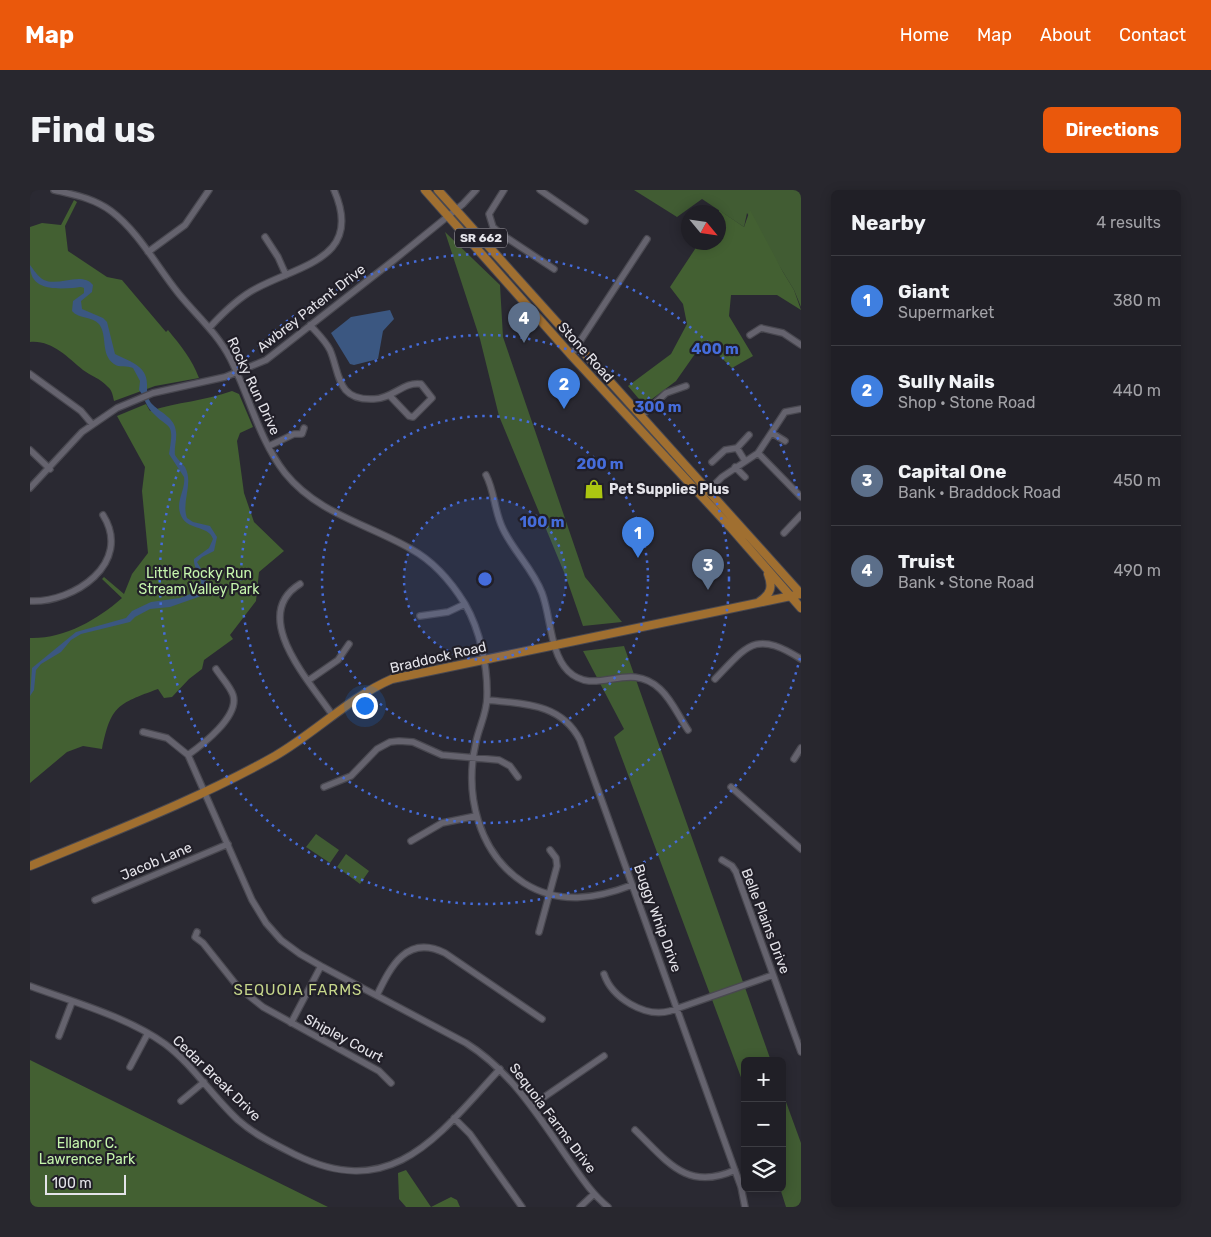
<!DOCTYPE html>
<meta charset="utf-8">
<style>
body{margin:0;font-family:Rubik,sans-serif;background:#28272e;color:#f1f3f6}
.controls{position:absolute;right:15px;bottom:15px;display:grid;overflow:hidden;border-radius:8px;box-shadow:0 2px 12px #0003}
.controls button{width:45px;height:45px;display:grid;place-items:center;padding:0;border:0;border-bottom:1px solid #3d3d43;background:#201f26;color:#f1f3f6;font:25px sans-serif}
.compass{position:absolute;left:651px;top:15px;width:45px;height:45px;border-radius:50%;background:#201f26;box-shadow:0 2px 12px #0003;rotate:119deg}
.scale{position:absolute;left:15px;bottom:12px;width:81px;box-sizing:border-box;padding-left:5px;border:2px solid #e4e3e9;border-top:0;font-size:14px;line-height:18px;white-space:nowrap;color:#e4e3e9;-webkit-text-stroke:4px #211f28;paint-order:stroke}
.you{position:absolute;left:334px;top:515px;width:18px;height:18px;margin:-12px;border:4px solid #fff;border-radius:50%;background:#1a73e8;box-shadow:0 0 0 8px #1a73e833}
.badge{display:grid;place-items:center;width:32px;height:32px;border-radius:50%;background:#ea580c;color:#fff;font-size:16px;font-weight:700}
.pin{position:absolute;translate:-50% -41px;filter:drop-shadow(0 1px 2px #0008)}
.pin::after{content:'';position:absolute;top:26px;width:18px;height:15px;background:inherit;clip-path:polygon(0 0,100% 0,50% 100%)}
.list{margin:0;padding:0;list-style:none}
h2{display:flex;justify-content:space-between;align-items:center;height:65px;margin:0;padding:0 20px;font-size:21px}
h2 small{font-size:16px;font-weight:400;color:#a2a2a7}
.list li{display:grid;grid-template-columns:32px 1fr auto;gap:15px;align-items:center;box-sizing:border-box;height:90px;padding:0 20px;border-top:1px solid #3d3d43}
.list b{display:block;font-size:19px;white-space:nowrap}
.list p{margin:0;font-size:16px;white-space:nowrap;color:#a2a2a7}
.list em{font-size:16px;font-style:normal;color:#a2a2a7}
.icon{flex:none;width:28px;height:28px;fill:none;stroke:currentColor;stroke-width:2;stroke-linecap:round;stroke-linejoin:round}
.map{position:relative;flex:none;width:771px;height:1017px;overflow:hidden;border-radius:8px}
header{display:flex;align-items:center;gap:30px;box-sizing:border-box;height:70px;padding:0 25px;background:#ea580c;color:#fff}
header strong{font-size:24px}
nav{display:flex;gap:28px;margin-inline-start:auto;font-size:18px}
.intro{display:flex;align-items:center;justify-content:space-between;box-sizing:border-box;height:120px;padding:0 30px}
h1{margin:0;font-size:35px}
.button{padding:12px 22px;border-radius:8px;background:#ea580c;color:#fff;font-size:18px;font-weight:700}
main{display:flex;gap:30px;padding:0 30px}
aside{flex:1;background:#201f26;border-radius:8px;box-shadow:0 2px 12px #0003}
.map>svg:first-child{display:block}
</style>
<header>
<strong>Map</strong>
<nav><a>Home</a><a>Map</a><a>About</a><a>Contact</a></nav>
</header>
<div class="intro"><h1>Find us</h1><a class="button">Directions</a></div>
<main>
<div class="map">
<svg width="771" height="1017" viewBox="0 0 771 1017">
<rect width="100%" height="100%" fill="#2a2932"/>
<path fill="#415c33" d="M604 0H771V117L764 100 717 23 714 37 672 9 647 27Z
M415 42 470 95 473 147 555 387 592 432 553 436 536 387 469 226 450 149Z
M594 456 741 871H715V898L584 547 594 539 553 461Z
M286 644 309 660 300 673 276 657Z
M316 664 339 681 330 694 307 677Z
M752 901 771 953V1017H756L750 998H752Z"/>
<path fill="#436032" d="M44 10 47 12 35 36 38 61 77 87 92 90 136 142 138 140C151 156 162 169 169 188L125 196 84 211C83 206 82 200 78 197 70 188 61 186 53 180 37 167 22 150 0 152V37L12 33 31 35Z
M689 20 714 37 720 20 753 82 764 100 771 120 747 105H701L699 126 723 166 702 178 674 151 646 191 614 215 598 196 641 164 657 134 653 114 640 97 669 53 688 52Z
M202 201 209 204 223 237 210 243 207 251 214 303 224 332 254 361 229 382 226 411 200 445 203 449 174 470 172 479 159 489 142 507 134 508 128 499C87 514 81 516 72 559L53 556 37 562 0 593V448C34 449 67 430 92 408L72 389 74 387 94 404 102 384 118 363 112 301 115 277 87 226 116 214 120 221C147 212 175 211 202 201Z
M0 870 298 1017H0Z
M376 980 401 1017 421 1007 427 1010 430 1017H376L369 1009 368 983Z"/>
<path fill="#3b5781" d="M0 75C4 80 8 87 14 90 28 97 52 81 63 95L62 102 51 111 52 119 73 128 77 132 85 164C98 171 117 175 117 194 117 201 117 207 121 213 130 223 145 227 146 242 147 250 144 257 145 265 148 270 152 273 155 277 164 294 151 311 157 328L163 332 180 336 187 347 184 361 172 367 167 372 176 387 174 405 140 417 120 419 105 427 100 432 51 444 41 450 31 462 11 474 6 480 4 500 0 506 2 478 46 442 96 428 102 421 121 412 150 408 165 402 171 396C172 385 163 379 164 369L179 358 183 349C178 334 156 342 150 323 146 310 156 299 154 287L139 264C145 229 139 241 121 221 115 214 114 206 109 200L110 191 103 178C97 175 89 178 84 174 70 164 78 146 69 134 62 126 48 129 42 121L43 111 54 103V98C49 96 48 98 43 98 23 99 0 100 0 75Z
M360 120 364 129 353 141 348 169 324 175 320 174 301 143 321 127Z"/>
<g fill="none" stroke-linecap="round" stroke-linejoin="round">
<defs>
<path id="minor" d="M24 0C45 5 63 8 81 21 109 42 127 77 149 104 167 126 187 143 200 168 219 205 229 250 255 283 288 324 338 334 381 359 403 371 422 393 435 414 450 440 458 477 457 507 457 523 449 537 446 552 434 604 448 663 494 693 529 715 566 709 602 695
M474 0 459 24 463 37 471 44 524 79
M510 0 555 31
M235 47 248 67 256 85
M118 62 155 35 179 0
M280 135C287 143 295 150 300 160 310 183 306 211 344 209 362 209 374 191 391 194L402 208 383 227 379 226 360 206
M180 137C194 122 209 107 227 98 270 75 334 68 304 0
M720 145 731 138 753 143 771 155
M541 165 617 49
M0 184 51 221 62 234
M611 226 636 203 656 196
M742 243 755 251
M239 256 264 244H272L274 238
M707 258 719 245
M0 260 20 279
M728 263 771 307
M682 272 695 260 707 258 715 271
M705 277 715 287
M456 285C465 302 464 321 473 339 484 362 503 379 512 403 521 427 520 463 538 481 566 508 598 469 630 499 642 510 649 527 658 540
M0 298 52 242 87 218 123 203 195 187 236 170 364 70 433 14 446 0
M672 307 692 287 728 263 755 222 771 219
M754 343 771 325
M270 394C218 426 281 493 303 526
M0 411C44 413 103 373 73 325
M390 426 418 422 435 414
M685 489C718 455 725 440 771 469
M279 490 308 470 319 454
M457 510C494 514 531 513 550 550L711 997 715 1017
M113 542 137 548 158 565 222 710 236 733 251 750 270 764 291 776 436 853C482 882 509 927 539 970 551 987 562 1004 578 1017
M158 565C172 555 210 526 203 505 200 496 191 487 186 479
M764 569 771 558
M294 597 321 586 347 559 360 552 369 551 383 552 412 565 469 570 480 576 488 587
M701 597 771 659
M381 651 412 633 446 626
M692 670 702 676 706 682 771 862
M65 710 198 654
M167 742 165 747 173 753 208 797 233 817 349 881 361 893
M509 742 527 676 526 668 520 660
M574 784C582 808 615 828 640 821L743 785
M0 796C43 812 98 827 135 854 163 875 182 906 208 930 225 945 246 955 266 965 364 1013 410 943 470 879
M347 805C361 776 377 744 415 763L512 829
M261 833 291 776
M29 846 42 812
M100 877 118 843
M151 911 174 892
M501 916 574 866
M424 928 440 944 492 1017
M605 940C637 971 657 1002 705 980
M550 1017 564 1004"/>
<path id="major" d="M395 0 541 165 702 339 771 418
M408 0 771 404
M729 412C741 404 743 397 738 384
M0 676C82 642 167 610 245 566 285 543 320 507 362 489L771 404"/>
</defs>
<use href="#minor" stroke="#494850" stroke-width="8"/>
<use href="#major" stroke="#494850" stroke-width="10"/>
<use href="#minor" stroke="#65636e" stroke-width="5.5"/>
<use href="#major" stroke="#a06f30" stroke-width="8"/>
</g>
<circle cx="455" cy="389" r="81" fill="#456cdb" fill-opacity=".12"/>
<g fill="none" stroke="#456cdb" stroke-width="2.5" stroke-dasharray="2.5 5">
<circle cx="455" cy="389" r="81"/>
<circle cx="455" cy="389" r="163"/>
<circle cx="455" cy="389" r="244"/>
<path d="M770 468A325 325 0 1 1 770 310"/>
</g>
<defs>
<symbol id="shop-bare" viewBox="-9 -9 18 18"><path d="M-5-2.5h2.3a2.7 3.5 0 0 1 5.4 0H5L5.5 6h-11ZM-1.5-2.5h3a1.5 2.3 0 0 0-3 0Z" fill="#acc611" stroke="#211f28" stroke-width="2.5" paint-order="stroke"/></symbol>
</defs>
<g fill-rule="evenodd">
<use href="#shop-bare" x="550" y="285" width="28" height="28"/>
</g>
<g text-anchor="middle" stroke-width="4.5" stroke-linejoin="round" paint-order="stroke">
<rect fill="#211f28" stroke="#aaa8af" stroke-width="1" x="425" y="38.5" width="52" height="19" rx="4"/>
<g font-size="12" font-weight="bold" fill="#e4e3e9">
<text x="451" y="52">SR 662</text>
</g>
<g font-size="14" fill="#e4e3e9" stroke="#211f28">
<text transform="translate(281 118) rotate(-38)" y="5">Awbrey Patent Drive</text>
<text transform="translate(556 162) rotate(48)" y="5">Stone Road</text>
<text transform="translate(224 196) rotate(65)" y="5">Rocky Run Drive</text>
<text transform="translate(408 467) rotate(-13)" y="5">Braddock Road</text>
<text transform="translate(126 671) rotate(-23)" y="5">Jacob Lane</text>
<text transform="translate(628 728) rotate(70)" y="5">Buggy Whip Drive</text>
<text transform="translate(736 731) rotate(69)" y="5">Belle Plains Drive</text>
<text transform="translate(314 848) rotate(28)" y="5">Shipley Court</text>
<text transform="translate(187 888) rotate(44)" y="5">Cedar Break Drive</text>
<text transform="translate(523 928) rotate(53)" y="5">Sequoia Farms Drive</text>
</g>
<g font-size="14" font-weight="bold" fill="#e4e3e9" stroke="#211f28" text-anchor="start">
<text x="579" y="304">Pet Supplies Plus</text>
</g>
<g font-size="14" fill="#c5f5ac" stroke="#211f28">
<text x="169" y="388">Little Rocky Run<tspan x="169" dy="16">Stream Valley Park</tspan></text>
<text x="57" y="958">Ellanor C.<tspan x="57" dy="16">Lawrence Park</tspan></text>
</g>
<g font-size="15" letter-spacing="1" fill="#c6d68b" stroke="#211f28">
<text x="268" y="805">SEQUOIA FARMS</text>
</g>
</g>
<circle cx="455" cy="389" r="8" fill="#456cdb" stroke="#211f28" stroke-width="2.5"/>
<g font-size="15" text-anchor="middle" font-weight="bold" fill="#456cdb" stroke="#211f28" stroke-width="4.5" stroke-linejoin="round" paint-order="stroke">
<text x="685" y="164">400 m</text>
<text x="628" y="222">300 m</text>
<text x="570" y="279">200 m</text>
<text x="512" y="337">100 m</text>
</g>
</svg>
<div class="controls">
<button>+</button>
<button>−</button>
<button><svg class="icon" aria-label="layers" viewBox="0 0 24 24"><path d="M12 4l9 5-9 5-9-5zM3 14l9 5 9-5"/></svg></button>
</div>
<svg class="compass" viewBox="-18 -18 36 36"><path d="M0-13l5 13h-10z" fill="#e53935"/><path d="M0 13l5-13h-10z" fill="#a2a2a7"/></svg>
<div class="scale">100 m</div>
<div class="you"></div>
<div class="pin badge" style="left:608px;top:368px;background:#3f7fe0">1</div>
<div class="pin badge" style="left:534px;top:219px;background:#3f7fe0">2</div>
<div class="pin badge" style="left:678px;top:400px;background:#5c6f8a">3</div>
<div class="pin badge" style="left:494px;top:153px;background:#5c6f8a">4</div>
</div>
<aside>
<h2>Nearby<small>4 results</small></h2>
<ul class="list">
<li><span class="badge" style="background:#3f7fe0">1</span><div><b>Giant</b><p>Supermarket</p></div><em>380 m</em></li>
<li><span class="badge" style="background:#3f7fe0">2</span><div><b>Sully Nails</b><p>Shop · Stone Road</p></div><em>440 m</em></li>
<li><span class="badge" style="background:#5c6f8a">3</span><div><b>Capital One</b><p>Bank · Braddock Road</p></div><em>450 m</em></li>
<li><span class="badge" style="background:#5c6f8a">4</span><div><b>Truist</b><p>Bank · Stone Road</p></div><em>490 m</em></li>
</ul>
</aside>
</main>
